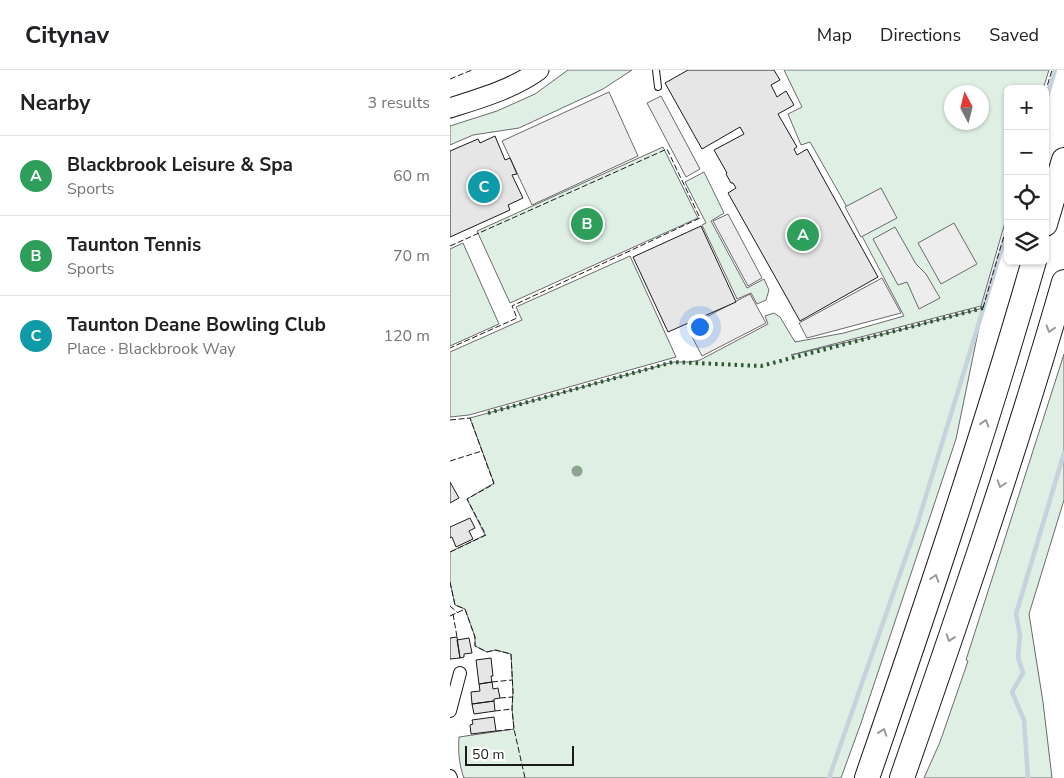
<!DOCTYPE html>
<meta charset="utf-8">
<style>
body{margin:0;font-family:"Nunito Sans",sans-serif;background:#f6f6f6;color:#202124}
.controls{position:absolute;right:15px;top:15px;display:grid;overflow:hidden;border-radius:8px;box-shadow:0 1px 4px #0004}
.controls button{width:45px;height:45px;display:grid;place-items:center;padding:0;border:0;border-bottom:1px solid #e0e0e0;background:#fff;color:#202124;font:25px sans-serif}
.compass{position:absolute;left:494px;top:15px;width:45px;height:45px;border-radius:50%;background:#fff;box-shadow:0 1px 4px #0004;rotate:353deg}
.scale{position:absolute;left:15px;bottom:12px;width:109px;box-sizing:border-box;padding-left:5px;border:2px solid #1a1a1a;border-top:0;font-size:14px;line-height:18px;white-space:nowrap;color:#1a1a1a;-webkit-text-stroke:4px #fff;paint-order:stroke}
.you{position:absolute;left:249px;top:256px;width:18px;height:18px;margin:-12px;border:4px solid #fff;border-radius:50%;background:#1a73e8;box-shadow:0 0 0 8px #1a73e833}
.badge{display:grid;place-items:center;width:32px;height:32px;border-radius:50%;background:#d93025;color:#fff;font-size:16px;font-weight:700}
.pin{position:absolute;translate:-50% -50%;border:2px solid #fff;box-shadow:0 1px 5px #0006}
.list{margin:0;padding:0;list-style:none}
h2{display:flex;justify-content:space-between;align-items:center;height:65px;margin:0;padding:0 20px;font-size:21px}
h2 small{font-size:16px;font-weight:400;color:#757577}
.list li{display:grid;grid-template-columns:32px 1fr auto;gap:15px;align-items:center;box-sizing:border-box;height:80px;padding:0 20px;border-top:1px solid #e0e0e0}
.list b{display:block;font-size:19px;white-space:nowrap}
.list p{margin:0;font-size:16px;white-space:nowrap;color:#757577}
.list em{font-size:16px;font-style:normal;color:#757577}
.icon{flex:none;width:28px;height:28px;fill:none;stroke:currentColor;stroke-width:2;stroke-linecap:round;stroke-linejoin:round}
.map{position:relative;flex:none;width:614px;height:708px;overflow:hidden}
header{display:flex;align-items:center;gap:30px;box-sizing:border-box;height:70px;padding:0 25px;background:#fff;border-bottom:1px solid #e0e0e0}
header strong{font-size:24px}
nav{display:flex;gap:28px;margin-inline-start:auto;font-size:18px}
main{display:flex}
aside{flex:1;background:#fff}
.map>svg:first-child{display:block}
</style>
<header>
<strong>Citynav</strong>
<nav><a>Map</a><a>Directions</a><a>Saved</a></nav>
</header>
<main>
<aside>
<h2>Nearby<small>3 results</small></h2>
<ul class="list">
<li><span class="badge" style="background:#2e9e5b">A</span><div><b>Blackbrook Leisure &amp; Spa</b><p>Sports</p></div><em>60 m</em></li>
<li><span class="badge" style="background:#2e9e5b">B</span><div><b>Taunton Tennis</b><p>Sports</p></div><em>70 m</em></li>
<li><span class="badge" style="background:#0f9aa8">C</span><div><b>Taunton Deane Bowling Club</b><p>Place · Blackbrook Way</p></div><em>120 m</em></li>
</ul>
</aside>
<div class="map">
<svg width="614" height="708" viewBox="0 0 614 708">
<rect width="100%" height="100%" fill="#fff"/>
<path fill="#e0efe3" stroke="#6a6a6a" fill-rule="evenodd" d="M118 0H182L153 19 69 58 23 65 0 75V56L47 41 85 24Z
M334 0H599L593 19H558V142L531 236 341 285 438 263 533 238 506 369 411 653 391 708H14C9 695 8 681 9 667L64 659 62 639 63 622 61 584 46 580 37 582 25 576V567L15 539 5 535 0 512V482L35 465 17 429 44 413 20 348 223 292H240L250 290 318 254 315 246 324 243 330 247 345 272 394 263 454 246 393 130 360 72 351 75 338 44 352 37ZM502 22H532V52H502Z
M213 77 248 148 60 233 27 161Z
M254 102 274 143 261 151 297 218 314 209 319 220 316 230 307 234 301 223 287 229 252 155 256 153 235 112Z
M13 173 49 254 0 276V179Z
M180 186 226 287 19 345 0 347V282L72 250 66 237Z
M614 284V430L579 544 593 632 602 708H474L490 672 518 591 516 590Z"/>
<path fill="#ededed" stroke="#6a6a6a" d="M159 22 188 86 82 135 52 71Z
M211 26 250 99 236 107 197 33Z
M431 118 447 148 411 167 395 137Z
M278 144 312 208 298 216 263 151Z
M504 153 527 194 491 214 468 173Z
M445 157 466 194 476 204 490 228 469 239 457 212 448 215 423 169Z
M432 208 451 243 357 268 349 253Z
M300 224 316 253 252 286 237 257Z"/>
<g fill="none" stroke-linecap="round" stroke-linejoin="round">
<path stroke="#c6d2dc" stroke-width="4.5" d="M595 33 605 0
M379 708 467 455 558 158
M578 708 574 650 562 622 573 603 568 587 570 565 566 544 614 383"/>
</g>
<path fill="#e6e6e6" stroke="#1a1a1a" d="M238 0H324L330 10 321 15 327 27 336 21 344 35 328 44 347 77 344 79 347 85 357 79 428 207 350 251 278 123 286 118 283 113H281L276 104 277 103 264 80 294 64 290 57 252 79 215 13Z
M45 66 55 90 60 88 67 104 62 105 73 128 58 135 60 140 0 167V81L28 69 30 73Z
M251 156 286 232 218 262 183 187Z
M0 412 9 428 0 433Z
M20 448 25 458 19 461 23 469 6 477 2 467 0 468V457Z
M7 567 10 588 0 589V568Z
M19 568 22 583 14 584V587L10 588 7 570Z
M41 588 43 606H41L42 612 29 614 26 590Z
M42 612 43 619 48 618 50 628 44 629V631L22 634 21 622 30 621 29 614Z
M44 631 45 641 24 644 22 634Z
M44 647 46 661 21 664 20 655 23 654 22 650Z"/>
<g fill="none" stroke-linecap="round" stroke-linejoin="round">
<defs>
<path id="lane" d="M206 0 208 17"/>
<path id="street" d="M0 641 10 603
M0 706 1 708"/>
<path id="secondary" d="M0 38C31 28 63 19 89 0"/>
<path id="highway" d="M595 154 614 90
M417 708C476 537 534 365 584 191
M452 708C509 544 566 379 614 212"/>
</defs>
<use href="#lane" stroke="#1a1a1a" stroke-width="8"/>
<use href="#street" stroke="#1a1a1a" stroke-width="14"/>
<use href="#secondary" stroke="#1a1a1a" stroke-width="21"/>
<use href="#highway" stroke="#1a1a1a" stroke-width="26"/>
<use href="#lane" stroke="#fff" stroke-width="6"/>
<use href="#street" stroke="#fff" stroke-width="12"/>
<use href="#secondary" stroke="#fff" stroke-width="19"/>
<use href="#highway" stroke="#fff" stroke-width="24"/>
<path stroke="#2b5a34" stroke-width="4" stroke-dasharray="2.5 4" stroke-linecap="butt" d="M38 343 223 292 311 296 533 238"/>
<path stroke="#1a1a1a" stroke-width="1" stroke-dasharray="6 2.5" stroke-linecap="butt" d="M0 9 22 0
M595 23 602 0
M0 176 217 79 250 148 62 236 67 248 0 278
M533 238 558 152
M0 350 20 348 44 414 17 429 36 465 0 482
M0 391 32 381
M0 512 5 535 15 539
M0 536 8 543
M3 544 7 567
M0 546 15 539 25 567V576L37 582 45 580 61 584 63 622 62 639 64 659 75 708
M42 612 62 610
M50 628 63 627
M45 641 62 639
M46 661 64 659"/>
</g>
<circle fill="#8aa48f" cx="127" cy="401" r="5.5"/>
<defs><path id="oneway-chevron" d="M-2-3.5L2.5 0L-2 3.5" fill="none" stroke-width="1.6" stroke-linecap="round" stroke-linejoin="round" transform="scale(1.25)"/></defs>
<g stroke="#989898">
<use href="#oneway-chevron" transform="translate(600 259) rotate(107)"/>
<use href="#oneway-chevron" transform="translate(535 353) rotate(-73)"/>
<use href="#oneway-chevron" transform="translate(551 414) rotate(108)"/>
<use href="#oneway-chevron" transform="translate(485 508) rotate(-72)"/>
<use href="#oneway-chevron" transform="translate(500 568) rotate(109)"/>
<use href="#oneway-chevron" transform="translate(433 662) rotate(-71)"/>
</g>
</svg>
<div class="controls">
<button>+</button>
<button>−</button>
<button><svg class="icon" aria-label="locate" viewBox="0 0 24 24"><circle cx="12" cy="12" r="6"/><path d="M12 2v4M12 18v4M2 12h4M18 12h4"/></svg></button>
<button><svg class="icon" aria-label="layers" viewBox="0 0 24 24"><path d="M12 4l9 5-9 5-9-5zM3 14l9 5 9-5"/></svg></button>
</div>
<svg class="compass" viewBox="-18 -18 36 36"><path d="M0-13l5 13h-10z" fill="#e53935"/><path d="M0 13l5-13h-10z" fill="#757577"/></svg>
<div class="scale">50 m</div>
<div class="you"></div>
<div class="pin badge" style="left:353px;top:165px;background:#2e9e5b">A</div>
<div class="pin badge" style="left:137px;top:154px;background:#2e9e5b">B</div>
<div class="pin badge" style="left:34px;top:117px;background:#0f9aa8">C</div>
</div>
</main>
